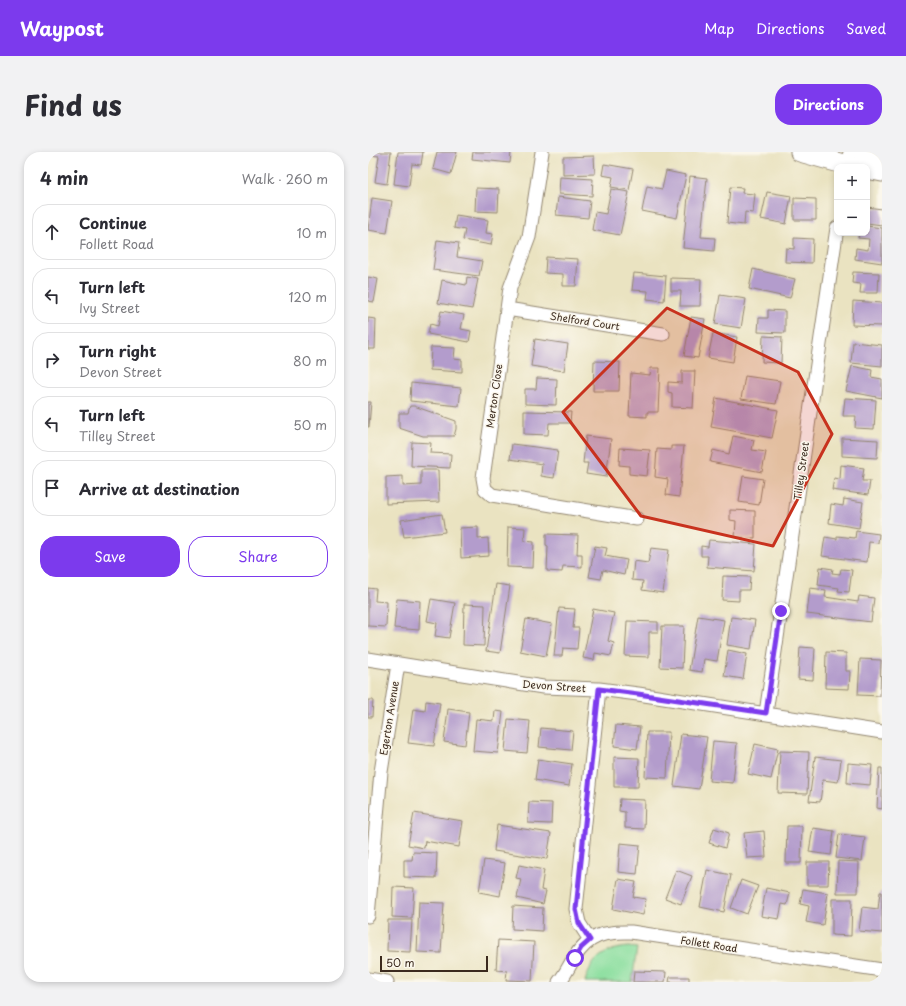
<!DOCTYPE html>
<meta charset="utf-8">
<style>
body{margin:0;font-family:"Playpen Sans",sans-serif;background:#f2f2f3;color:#2b2b33}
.controls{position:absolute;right:12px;top:12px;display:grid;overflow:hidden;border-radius:8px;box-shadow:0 2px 6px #0003}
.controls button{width:36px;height:36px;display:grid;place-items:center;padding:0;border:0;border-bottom:1px solid #e1e1e2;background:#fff;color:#2b2b33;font:20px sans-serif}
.scale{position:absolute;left:12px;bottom:10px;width:108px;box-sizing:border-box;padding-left:4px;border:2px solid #3b2a1e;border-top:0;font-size:11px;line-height:14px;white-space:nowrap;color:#3b2a1e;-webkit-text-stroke:3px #fbf7ec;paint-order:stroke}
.stop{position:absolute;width:12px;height:12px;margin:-9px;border:3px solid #7c3aed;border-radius:50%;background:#fff}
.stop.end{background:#7c3aed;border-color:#fff;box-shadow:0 1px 4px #0008}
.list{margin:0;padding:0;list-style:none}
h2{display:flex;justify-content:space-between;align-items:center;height:52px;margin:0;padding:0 16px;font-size:17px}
h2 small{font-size:13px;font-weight:400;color:#7c7c81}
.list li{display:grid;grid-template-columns:26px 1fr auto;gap:12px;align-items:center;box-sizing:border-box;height:56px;margin:0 8px 8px;padding:0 8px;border:1px solid #e1e1e2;border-radius:16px}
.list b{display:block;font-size:15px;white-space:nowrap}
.list p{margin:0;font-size:13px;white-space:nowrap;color:#7c7c81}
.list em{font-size:13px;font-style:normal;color:#7c7c81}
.actions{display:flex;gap:8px;padding:12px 16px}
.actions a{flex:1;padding:9px 0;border:1px solid #7c3aed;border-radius:16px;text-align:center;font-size:14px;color:#7c3aed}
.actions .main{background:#7c3aed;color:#fff}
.icon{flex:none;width:22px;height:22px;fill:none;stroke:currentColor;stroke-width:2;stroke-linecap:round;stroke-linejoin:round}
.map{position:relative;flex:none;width:514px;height:830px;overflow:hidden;border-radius:16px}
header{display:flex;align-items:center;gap:24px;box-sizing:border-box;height:56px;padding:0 20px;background:#7c3aed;color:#fff}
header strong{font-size:19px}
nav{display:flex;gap:22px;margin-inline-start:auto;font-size:14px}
.intro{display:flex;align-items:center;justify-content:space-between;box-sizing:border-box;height:96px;padding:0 24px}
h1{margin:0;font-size:28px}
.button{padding:10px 18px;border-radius:16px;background:#7c3aed;color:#fff;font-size:14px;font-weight:700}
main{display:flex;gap:24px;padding:0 24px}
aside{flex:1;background:#fff;border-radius:16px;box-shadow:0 2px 6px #0003}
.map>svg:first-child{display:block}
</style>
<header>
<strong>Waypost</strong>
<nav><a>Map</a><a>Directions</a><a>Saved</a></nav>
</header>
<div class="intro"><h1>Find us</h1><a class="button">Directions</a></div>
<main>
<aside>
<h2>4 min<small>Walk · 260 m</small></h2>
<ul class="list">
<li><svg class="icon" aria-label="ahead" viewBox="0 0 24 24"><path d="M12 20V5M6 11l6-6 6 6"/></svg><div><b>Continue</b><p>Follett Road</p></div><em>10 m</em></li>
<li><svg class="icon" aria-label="left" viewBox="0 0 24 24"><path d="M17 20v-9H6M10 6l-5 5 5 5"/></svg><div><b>Turn left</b><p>Ivy Street</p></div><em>120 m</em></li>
<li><svg class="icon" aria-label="right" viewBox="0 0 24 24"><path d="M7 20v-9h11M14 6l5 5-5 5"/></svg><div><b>Turn right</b><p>Devon Street</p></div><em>80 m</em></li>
<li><svg class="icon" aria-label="left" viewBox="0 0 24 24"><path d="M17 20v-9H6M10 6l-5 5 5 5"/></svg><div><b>Turn left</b><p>Tilley Street</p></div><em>50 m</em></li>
<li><svg class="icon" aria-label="arrive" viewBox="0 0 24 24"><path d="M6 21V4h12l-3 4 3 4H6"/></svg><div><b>Arrive at destination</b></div></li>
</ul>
<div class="actions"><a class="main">Save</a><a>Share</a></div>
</aside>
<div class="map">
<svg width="514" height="830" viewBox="0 0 514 830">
<rect width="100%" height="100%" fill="#fbf7ec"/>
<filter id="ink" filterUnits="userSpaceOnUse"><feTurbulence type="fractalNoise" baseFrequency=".025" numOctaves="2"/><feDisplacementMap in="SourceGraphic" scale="8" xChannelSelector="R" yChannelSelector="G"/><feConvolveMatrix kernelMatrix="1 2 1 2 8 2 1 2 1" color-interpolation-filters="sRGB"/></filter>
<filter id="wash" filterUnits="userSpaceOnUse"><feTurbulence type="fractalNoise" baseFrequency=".012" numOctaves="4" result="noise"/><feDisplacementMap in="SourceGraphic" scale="16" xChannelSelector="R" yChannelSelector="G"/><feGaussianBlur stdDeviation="0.9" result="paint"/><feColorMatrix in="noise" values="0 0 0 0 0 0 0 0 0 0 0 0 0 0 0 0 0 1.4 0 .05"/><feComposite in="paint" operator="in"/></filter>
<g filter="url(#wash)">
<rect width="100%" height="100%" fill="#eae3c1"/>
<path fill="#8ddfa0" stroke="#64845f" d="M261 795 269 796 264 830H217C223 806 237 797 261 795Z"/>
<g id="blocks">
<path fill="#b39ccc" d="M0 0H23L19 32 7 30 11 4 0 3Z
M30 0H55L53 13 44 12 41 34 26 32Z
M69 0H89L83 22 65 17Z
M105 0H143L142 11 104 7Z
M226 4 227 22 195 23V5Z
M236 12 265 17 261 38 243 35 245 25 234 23Z
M298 19 318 23 309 66 274 59 279 34 294 37Z
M322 24 339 26 333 85 347 86 346 99 315 96Z
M192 25 225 27 224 44 191 42Z
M362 35 375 36 374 41 387 42 385 61 377 60 376 73 359 71Z
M108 36 131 37 130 60 107 59Z
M243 37 261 40 252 83 224 78 227 60 238 62Z
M399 40 423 44 418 72 393 67Z
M190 45 222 49 220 66 188 63Z
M4 46 24 49 19 81 0 78Z
M426 46 448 47V68H426Z
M499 55 514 57V73L499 71Z
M88 63 120 68 118 81 125 82 123 93 95 88 97 78 86 76Z
M499 74 514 76V111L487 107 488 96 500 98 501 87 490 86 491 81H499Z
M426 86 445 87 444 111 417 110 418 96 426 97Z
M69 88 91 91 89 105 114 109 111 124 65 118Z
M178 105 210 107 208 134H195V122L177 121Z
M385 117 427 127 422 146 381 137Z
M485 120 511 121 510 141H492L493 132 484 131Z
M266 121 298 124 296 149 279 147 280 139 264 138Z
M0 125 10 127 6 150 0 149Z
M99 125 110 127 104 157 70 151 74 128 98 133Z
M303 126 333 127 332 154H312L313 139H303Z
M352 143 378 147 373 176 347 172Z
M485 149 514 151V174L484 173Z
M400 158 417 159V181L390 180 391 166H400Z
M73 159 96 163 93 177 103 179 101 190 60 182 62 172 70 174Z
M323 165 337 167 330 206 316 204Z
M0 166 8 167 7 197H0Z
M345 181 369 185 365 210 340 206Z
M395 184 414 185 413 211 394 210Z
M167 187 200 192 196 219 163 214Z
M485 190 514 193V214L483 211Z
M63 195 87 196 86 207 94 208V220L62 218Z
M226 209 252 210 251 239H225Z
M484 214 504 218 503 225 514 227V246L478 239Z
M283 216H292L290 260H279V265L261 264 263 221 282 223Z
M314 219H327L325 256 304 255V241L300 240V230L314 231Z
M377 224 412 229 408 252 373 247Z
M169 226 189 227 188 253 157 252V237H168Z
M43 231 93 236 91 254 42 249Z
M348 246 410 258 404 286 343 275Z
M477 246 508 248 506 277 487 276 488 264H475Z
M0 250H3L1 275H0Z
M42 254H46L88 269V277L86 284H55L31 276V261H40Z
M156 259 203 260 202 271H181L180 283 156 282Z
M218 284 243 287 238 325 218 322 220 311H215Z
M365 284 386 288 384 298 398 300 394 320 342 310 345 298 361 302Z
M474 286 510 288 509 306 474 304Z
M44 290 63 291 62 301 83 302 82 316 43 314Z
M144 292 190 298 186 326 173 324 174 312 142 307Z
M303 294H316L311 345 298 343 300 327 287 325 289 297 303 298Z
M252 296 282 298 279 324 261 322V314L251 313Z
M473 313 496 316 494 329H502L500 343 464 338 466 326 472 327Z
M53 318H70L71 350 18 352V325L35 324V334L53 333Z
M375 324 395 327 391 353 371 350Z
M476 347 495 350 491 376 461 371 463 352 475 354Z
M362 358 387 359V386L367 385 368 369 362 368Z
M74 362 77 380 36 385 33 368Z
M110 375V387L120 386 121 404 93 406 92 376Z
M140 375 157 376 156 389 166 390 165 416 139 415Z
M488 379 511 382 510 391 501 390 499 410 454 404 457 385 469 387V384L487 386Z
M178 382 210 383 209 402H214V415L195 414 194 420 179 419 180 394 178 393Z
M341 388 388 392 386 419 339 415 340 404H333V394L340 395Z
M227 394 239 396 237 404 259 408 256 423 235 418 233 427 221 425Z
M283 396 301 398 295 441 274 438 275 429 264 428 266 409 280 411Z
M452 415 465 417 464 421 472 422 473 417 484 418 481 440 470 439 471 436 450 433Z
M355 424 382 425 381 438H371V449L354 448Z
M128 432 142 434 132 501 118 499Z
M0 436 8 437 7 449 19 450 18 475 0 474Z
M442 436 458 438 457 445 490 450 491 444 506 446 503 470 439 462Z
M29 447 52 449 51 478 26 476Z
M63 447 87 451 81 486 67 484 69 471 59 469Z
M96 452 117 453 116 494 95 493Z
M191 456 207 457 205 476H211L209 497 195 496 194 504H186Z
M225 457 246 461 240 489 246 491 243 504 227 501 226 508 215 506Z
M330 464 356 468 349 509 336 507 334 520 321 518Z
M363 465 387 468 383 497 359 493Z
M158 467 184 472 178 504 152 499Z
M259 469 290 470V480H281V505L257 504Z
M294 474H316L314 516 292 515Z
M432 495 447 496 445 528 430 527Z
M360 498 379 502 375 527 356 524Z
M458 500 478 501V519H482L481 537 457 536Z
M492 507 513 508 512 544 490 543Z
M0 548H5L4 565H0Z
M58 549 72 551 66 594 40 591 45 557 57 559Z
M80 557 101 560 97 593 76 590Z
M127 559 135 560 130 601 105 599 108 567 126 569Z
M140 567 162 569 159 601 137 599Z
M248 573 272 575 269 597 246 594Z
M173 576 205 579 203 598 171 595Z
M279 580H301L299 626 277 625Z
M313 582 339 585 331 637 306 634Z
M345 589 369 591 365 631 341 629Z
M387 592 410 597 403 627 380 622Z
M412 599 441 600 439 642 410 641Z
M246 605 271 606 270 635H246Z
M447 605 473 608 470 630 455 628 452 650 441 649Z
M170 607 204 612 201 634 167 628Z
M480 611 504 613 502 633 479 631Z
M511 616H514V657L509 656Z
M252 647 277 648 276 677 257 676V660L251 659Z
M161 650 184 651 183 672 160 671Z
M46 661 95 669 91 695 57 689 56 696 40 693Z
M129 673 183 681 179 707 126 699Z
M419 674H434L433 711H418Z
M346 676 361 681 357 696 341 691Z
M445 676 466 679 463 703 441 700Z
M396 679 398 705 379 706 376 681Z
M471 682 497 685 494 709 468 706Z
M252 691 272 693 269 722 250 720Z
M45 700 69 701 68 726 36 725V708H44Z
M116 708 137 711 132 744 111 740Z
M470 709 491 710 490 741H469Z
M439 710H461L460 733H439Z
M151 713 176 718 173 738 178 739 175 752 149 746 153 727 148 726Z
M308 718 324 724 313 752 297 746Z
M339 718 363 723 356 760 332 755Z
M250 727 268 730 265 745 278 747 275 763 245 757Z
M373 728 390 734 379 762 363 756Z
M25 735 46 736 44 766 24 765Z
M398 736 422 741 419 753 414 752 411 767 393 764Z
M435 737 460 741 455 773 438 770 441 754 432 752Z
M512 740H514V781L491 779 494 755 510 757Z
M464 747H484L483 784 464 783Z
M51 750 76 751 73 801 49 800Z
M145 754 175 756 174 779 144 777Z
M20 768H44L42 800 19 799Z
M130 788 166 790 164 829 138 828 139 819 128 818Z
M266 819 298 820 297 830H265Z
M302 825H321V830H301Z"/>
</g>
</g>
<g filter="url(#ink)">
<use href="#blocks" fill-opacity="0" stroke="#928670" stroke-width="1"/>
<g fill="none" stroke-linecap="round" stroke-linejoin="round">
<defs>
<path id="minor" d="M174 0 161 85 142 136 115 326 117 337 124 343 269 367
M479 15 482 0
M139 157 295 182
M0 507 175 535 231 537 270 542 514 580
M398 561 469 76
M0 764 13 620 30 512
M222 788 211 771 208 757 231 537
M0 827 19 830
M191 830C197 823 201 814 206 806 220 783 237 779 263 780L514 818"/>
<path id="secondary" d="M432 0 486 15
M495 0 514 2
M499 17 514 20"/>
</defs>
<use href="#minor" stroke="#928670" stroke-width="15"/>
<use href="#secondary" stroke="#928670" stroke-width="21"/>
<use href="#minor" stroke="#fff" stroke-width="13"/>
<use href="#secondary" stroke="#fff" stroke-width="19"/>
</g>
</g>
<g fill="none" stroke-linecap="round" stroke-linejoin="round" filter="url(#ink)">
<path stroke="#7c3aed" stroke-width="5" d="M207 806 213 796 222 788 211 771 208 757 231 537 270 542 398 561 413 459"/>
</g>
<path fill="#c8321e" fill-opacity="0.2" stroke="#c8321e" stroke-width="3" stroke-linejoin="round" d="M299 156 430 220 464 282 405 394 273 364 195 260Z"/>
<g text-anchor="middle" stroke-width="3" stroke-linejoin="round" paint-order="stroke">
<g font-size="10" fill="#3b2a1e" stroke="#fbf7ec">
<text transform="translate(217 169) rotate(9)" y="4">Shelford Court</text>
<text transform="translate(126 244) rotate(-82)" y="4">Merton Close</text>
<text transform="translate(433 319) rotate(-82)" y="4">Tilley Street</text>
<text transform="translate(186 534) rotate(4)" y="4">Devon Street</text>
<text transform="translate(21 566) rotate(-81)" y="4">Egerton Avenue</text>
<text transform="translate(341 792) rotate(9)" y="4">Follett Road</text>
</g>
</g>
</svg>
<div class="controls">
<button>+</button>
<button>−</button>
</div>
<div class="scale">50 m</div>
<div class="stop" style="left:207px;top:806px"></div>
<div class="stop end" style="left:413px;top:459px"></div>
</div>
</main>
